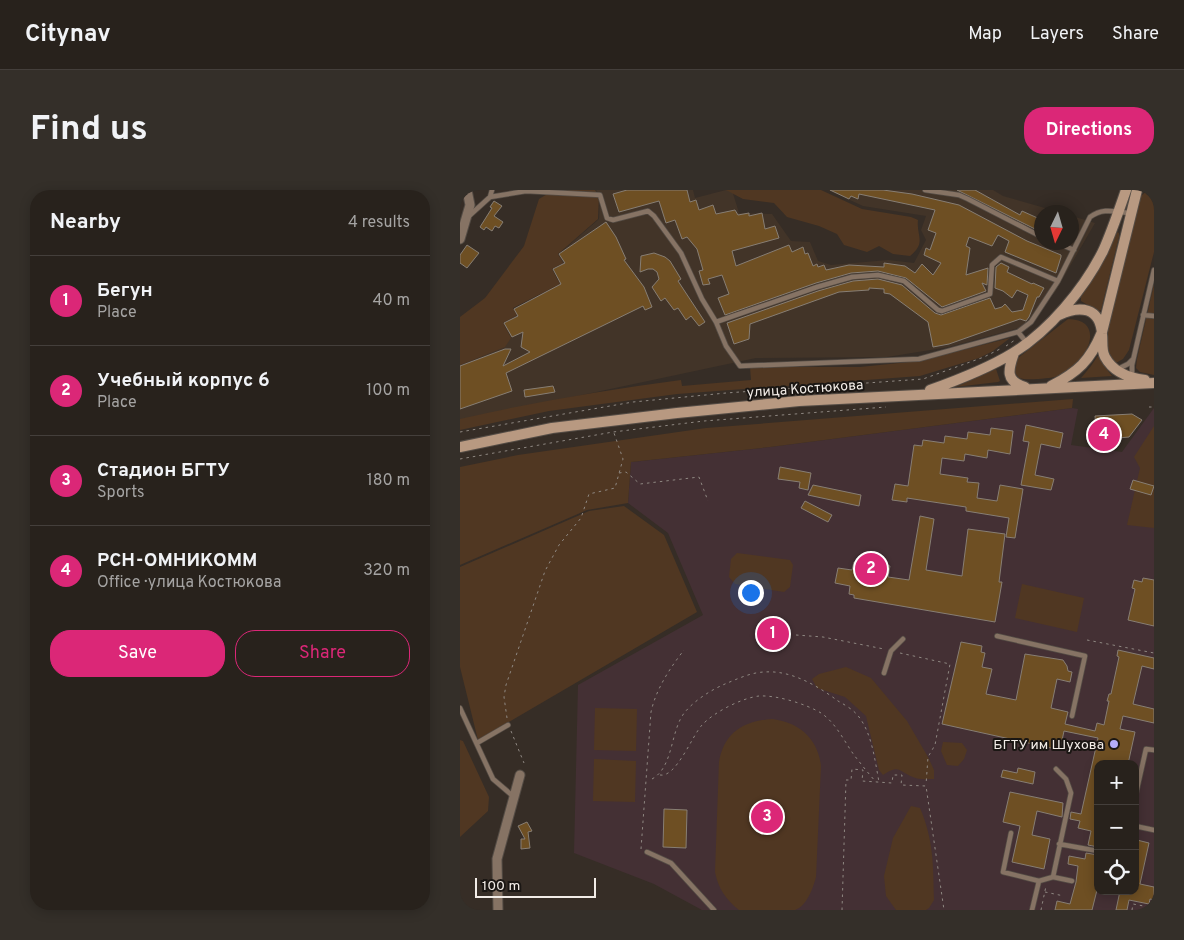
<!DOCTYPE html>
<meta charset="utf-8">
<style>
body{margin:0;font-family:Overpass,sans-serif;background:#342f29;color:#f1f3f6}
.controls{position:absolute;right:15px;bottom:15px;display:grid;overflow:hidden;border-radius:10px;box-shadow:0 2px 12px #0003}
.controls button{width:45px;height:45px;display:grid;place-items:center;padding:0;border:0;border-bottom:1px solid #443f3b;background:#28221c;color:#f1f3f6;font:25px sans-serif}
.compass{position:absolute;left:574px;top:15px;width:45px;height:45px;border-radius:50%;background:#28221c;box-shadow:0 2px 12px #0003;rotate:185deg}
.scale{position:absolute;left:15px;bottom:12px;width:121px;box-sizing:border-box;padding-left:5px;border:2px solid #f2ece7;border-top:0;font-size:14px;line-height:18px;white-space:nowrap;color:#f2ece7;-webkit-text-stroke:4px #1a1613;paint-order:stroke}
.you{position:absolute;left:290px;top:402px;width:18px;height:18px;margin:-12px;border:4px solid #fff;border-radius:50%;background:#1a73e8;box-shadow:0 0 0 8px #1a73e833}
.badge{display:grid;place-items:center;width:32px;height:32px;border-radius:50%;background:#db2777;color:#fff;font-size:16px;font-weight:700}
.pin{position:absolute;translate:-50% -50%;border:2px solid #fff;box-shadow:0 1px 5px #0006}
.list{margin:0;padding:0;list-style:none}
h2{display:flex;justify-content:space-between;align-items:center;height:65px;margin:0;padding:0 20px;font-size:21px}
h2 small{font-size:16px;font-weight:400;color:#a5a4a3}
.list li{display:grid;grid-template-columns:32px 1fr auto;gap:15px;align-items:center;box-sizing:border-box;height:90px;padding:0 20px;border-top:1px solid #443f3b}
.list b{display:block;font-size:19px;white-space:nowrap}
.list p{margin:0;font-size:16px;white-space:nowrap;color:#a5a4a3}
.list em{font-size:16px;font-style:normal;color:#a5a4a3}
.actions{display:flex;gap:10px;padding:15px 20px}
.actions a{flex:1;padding:11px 0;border:1px solid #db2777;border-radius:20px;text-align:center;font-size:18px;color:#db2777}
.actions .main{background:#db2777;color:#fff}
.icon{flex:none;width:28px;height:28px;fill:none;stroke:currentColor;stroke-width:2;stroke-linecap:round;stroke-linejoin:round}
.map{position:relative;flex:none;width:694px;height:720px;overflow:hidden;border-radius:20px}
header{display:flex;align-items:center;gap:30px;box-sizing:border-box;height:70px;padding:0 25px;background:#28221c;border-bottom:1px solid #443f3b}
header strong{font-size:24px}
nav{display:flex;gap:28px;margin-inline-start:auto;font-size:18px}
.intro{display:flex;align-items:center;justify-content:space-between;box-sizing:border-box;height:120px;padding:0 30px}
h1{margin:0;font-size:35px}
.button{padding:12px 22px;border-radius:20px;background:#db2777;color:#fff;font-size:18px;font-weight:700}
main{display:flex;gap:30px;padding:0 30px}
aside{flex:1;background:#28221c;border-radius:20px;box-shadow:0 2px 12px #0003}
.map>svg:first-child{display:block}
</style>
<header>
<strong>Citynav</strong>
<nav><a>Map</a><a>Layers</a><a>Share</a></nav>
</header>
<div class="intro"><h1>Find us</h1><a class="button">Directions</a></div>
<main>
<aside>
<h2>Nearby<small>4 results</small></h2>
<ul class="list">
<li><span class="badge">1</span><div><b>Бегун</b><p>Place</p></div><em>40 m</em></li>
<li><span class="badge">2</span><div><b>Учебный корпус 6</b><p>Place</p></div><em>100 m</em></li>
<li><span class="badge">3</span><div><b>Стадион БГТУ</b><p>Sports</p></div><em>180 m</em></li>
<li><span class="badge">4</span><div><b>РСН-ОМНИКОММ</b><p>Office · улица Костюкова</p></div><em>320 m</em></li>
</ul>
<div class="actions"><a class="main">Save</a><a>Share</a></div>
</aside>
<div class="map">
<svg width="694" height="720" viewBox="0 0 694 720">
<rect width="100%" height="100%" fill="#362d26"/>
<path fill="#423428" d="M136 0H233L235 8 266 0H272L279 23 312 24 331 51 350 52 358 71 371 75 428 70 454 73 466 50 461 40 466 26 403 16 368 0H533L543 6 599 22H582V52H612V26L635 33 595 102 563 137 489 157 427 167 296 168 0 231V168L43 130 98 92 100 63 139 29 140 5Z"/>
<path fill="#443034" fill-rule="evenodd" d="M612 218 618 219 611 255 662 262 694 218V720H242L194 694 114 663 118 495 243 425 208 343 168 313 171 272 310 257ZM638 574H675V701H638Z"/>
<path fill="#503722" d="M94 0H135L139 6 138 29 98 64 103 73 92 79 100 94 53 118 57 125 43 133 51 148 45 157 0 175V127L25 108 64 56 79 9Z
M266 0H361L402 19 451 27 458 30C456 46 467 52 450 66L433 64 419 56 407 62 384 55 377 44 359 36 327 27 314 13 283 9Z
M688 0H694V62L669 160 663 169 656 173C647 164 646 151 648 139L681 6Z
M657 42 659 43V47L641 120 638 121 621 111V107L642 73Z
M694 94V185L680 182 676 178 677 169Z
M608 129C647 130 627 171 605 183 597 188 588 188 578 189 572 189 565 190 559 188L555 183 554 175 558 168Z
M550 148 533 161 519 168 460 186 217 204 89 221 0 240V229C73 212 147 200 221 190L222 196 291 190 290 177H400L459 171Z
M639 164 645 177 652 186 621 188 631 176Z
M536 179 540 191 538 192 495 197Z
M613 209 612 218 310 257 171 272 168 313 127 320 0 375V277L58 265 246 238Z
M694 236V338L667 335 680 278 674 267Z
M164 316 204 345 237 422 18 550 0 477V377L129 321Z
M277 363 330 370 333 375 330 397 324 402 275 394 269 387 271 369Z
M562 394 624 408 617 442 555 428Z
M386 477 411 488 447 531 468 567 474 580V589C467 589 458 590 453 587 438 581 440 574 423 585L419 580 406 526 385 507 357 498 352 489 359 484Z
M135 518 177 519 176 561 134 560Z
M312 529C338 532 358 548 361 576L356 687C353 698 347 716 335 720 325 720 291 720 279 720 266 710 258 698 255 682L259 572C264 543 283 531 312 529Z
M0 550 3 551 29 607 28 621 0 647Z
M483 552 502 553 507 560 504 569 498 576 487 575 481 561Z
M134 569 176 571 175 612 133 611Z
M451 616 460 618C474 651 473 675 474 710L469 718 466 720H436L426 706 424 686 433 648Z"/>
<path fill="#6e4f23" stroke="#877e74" d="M167 0H227L230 12 236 10 239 20 253 15 256 24 275 20 278 25 289 23V26L302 23 305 39 315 36 319 48 272 61 276 76 329 55 332 62 343 57 345 64 348 63 353 76 357 74 358 77 364 75 366 80 389 75 424 77V73L445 76 455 83 462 74 473 85 481 73 464 65 466 58 470 60 476 43 468 40 475 20 399 4 398 9 391 6 389 9 370 0H423L452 4 499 15 567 51 601 65V67L596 83 545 62 549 51 538 45 532 56 509 47 506 56 510 58 506 85 528 78 527 95 522 93 526 101 482 117 446 88 418 81 391 83 356 93 265 125 258 108 269 104 262 85 248 89 250 94 243 95 239 81 243 80 237 59 227 47 222 49 215 30 206 33 199 11 159 22 153 4Z
M497 0H515L560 25 562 21 582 30V38L576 37 575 39Z
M34 11 42 16 34 26 43 32 39 38 35 36 32 41 26 37 24 40 20 37 32 18 30 17Z
M146 32 156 47 166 69 164 70 184 97 192 117 185 120 183 116 46 183 52 201 0 219V176L45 159H51L43 176 70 162 61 157 63 142 52 147 44 133 58 126 54 119 101 94 93 79 105 73 99 64Z
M7 55 19 63 7 78 0 73V65Z
M194 63 205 67 210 71 221 89 218 91 245 132 239 136 231 126 226 130 218 118 214 120 205 108 201 111 192 97 199 89 197 82 193 79H188L180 82 181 66Z
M541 73 549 77 547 82 572 94 573 93 584 98 579 107H577L569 127 566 131 560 129 489 154 473 157 468 132 430 104 424 103V99L409 98V100L379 102 290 134 289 149 274 154 267 133 358 101 393 91 418 89 442 95 475 123 481 125 530 108 535 119 542 117 545 114 552 122 563 120 568 105 557 100 552 108 543 101 535 98 536 77Z
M93 196 95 202 65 207 64 200Z
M672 224 682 230 669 247 637 250 635 226Z
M566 235 603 243 600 258 581 254 575 285 594 289 591 300 561 295 569 252 563 251Z
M531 238 553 241 550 264 528 260 527 268 505 264 504 271 482 268 480 284 508 288 507 292 519 293 517 308 537 311 540 295 563 299 555 348 546 347 549 328 506 321V317L447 308V312L432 310 435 294 448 296 454 255 462 256 463 250 484 253 485 246 507 249 508 242 530 245Z
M320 277 351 283 348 300 339 298 340 292 318 289Z
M673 290 694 296 691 305 670 299Z
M353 295 401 305 399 316 348 305Z
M345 311 372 325 368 332 341 318Z
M460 326 474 329 466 380 502 386 508 339 545 344 539 392H542L535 432 394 408V405L389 404 390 396 375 393 378 378 392 380 394 372 400 373 401 371 430 376 428 387 449 390Z
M683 388 694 390V436L668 430 675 399 672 398 674 390 682 392Z
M501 452 522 456 521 462 525 463 522 477 532 479 526 504 556 510 565 464 603 470 607 476 608 481 612 482 610 492 597 489 591 518 608 522 605 534 635 541 637 533 644 535 649 511H647L649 504H651L659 467 657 466 658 460 694 468V479L682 476 673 514 694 519V533L663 526 660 539 675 542 668 574H638V657L628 655 631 641 618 638 620 631 610 629 611 622 621 624 638 548 604 541 600 560 482 534Z
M558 578 575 582 573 594 541 587 543 580 557 583Z
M550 602 603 613 602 627 577 621 572 645 590 649 584 679 552 672 560 636 543 632Z
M204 619 227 620 226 658 203 657Z
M67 632 72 641 68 642 70 658 61 659V649H65L58 636Z
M677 650 689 653 680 694 694 697V710L690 709 689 714 669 710 667 720H656L660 701H675V655Z
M626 663 638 665V696L632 720H595L597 711 610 714 616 692 618 676 608 674 609 666 625 669Z"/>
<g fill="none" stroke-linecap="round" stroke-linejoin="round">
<defs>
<path id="lane" d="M465 0 499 5 508 9 582 47
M30 7 66 1 140 5 147 28 153 30 188 21 194 26 221 63 242 109 256 132 266 156 280 176 459 169 558 142 567 153
M9 26 30 7 32 0
M595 52 614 60
M683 125 694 126
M256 132 357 97 392 87 418 85 444 91 478 120 482 121 530 104 532 75 541 67 598 91
M558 142 571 132 598 91 630 27C644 17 655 22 671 23
M658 179 668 174 672 170
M672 185V175L694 80
M537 446 625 466 612 526
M424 483 431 461 443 449
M0 518 33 589 54 607
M17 553 48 535
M675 608 686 559 694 560
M675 636 694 640
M551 643 543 682 579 691
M599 654 638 661
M187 662 211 673 254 720
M593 687 612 691
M572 720 579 691 593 687 611 603 606 589 596 579"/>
<path id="street" d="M0 49 10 15 7 0
M38 720 37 669 60 585"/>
<path id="secondary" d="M599 125C620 115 640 117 642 144 643 152 641 160 645 167 653 182 669 188 685 190
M554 163C548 180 545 191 565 197
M591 196C618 182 630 171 642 142L677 0
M470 200C498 190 527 179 553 163 589 141 624 99 643 61 652 41 659 20 666 0
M0 257 92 238 217 223 339 211 694 193"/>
</defs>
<use href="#lane" stroke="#544c45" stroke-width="6"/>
<use href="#street" stroke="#544c45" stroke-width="11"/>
<use href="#secondary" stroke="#544c45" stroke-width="12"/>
<path stroke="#8f8882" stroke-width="1" stroke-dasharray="2.5 4" stroke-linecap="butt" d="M546 156 555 150
M689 217H694
M0 242 173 212 266 203 463 189 524 167 540 159
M0 269 153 242 244 231 426 217
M159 283 166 282 180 294 239 287 248 311
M336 445 363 447 424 459
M627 450 694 463
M440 463 490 474 475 555 468 567 466 595
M47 528 44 507 46 495 85 381 99 355 121 328 129 304 155 298 163 269 154 243
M51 541 64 573
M200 585C216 588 232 546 242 535 254 522 282 508 299 506 317 505 346 514 361 523 376 533 384 551 394 565 401 574 408 583 416 592
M192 589C214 577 210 540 225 522 235 510 251 500 265 494 277 489 292 482 305 482 331 480 358 496 378 511 385 515 394 520 399 527 412 544 415 571 419 592
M181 659 191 522C196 499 210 478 224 460
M585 702 604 706
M382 720 386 590H391L392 579 403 580 402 591 432 593 433 585H442L441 595 466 596 484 720
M581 720 586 696
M672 720 673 714 694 718"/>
<use href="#lane" stroke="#867364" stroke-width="4.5"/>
<use href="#street" stroke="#867364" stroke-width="9"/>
<use href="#secondary" stroke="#b89981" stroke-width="10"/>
</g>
<circle fill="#b4acf9" stroke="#1a1613" stroke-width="2" cx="654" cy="554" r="5"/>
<g text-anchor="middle" stroke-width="4" stroke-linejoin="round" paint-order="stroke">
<g font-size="14" fill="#f2ece7" stroke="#1a1613">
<text transform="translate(345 198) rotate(-4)" y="5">улица Костюкова</text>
</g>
<g font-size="14" fill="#f2ece7" stroke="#1a1613" text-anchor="end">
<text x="644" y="559">БГТУ им Шухова</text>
</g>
</g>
</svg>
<div class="controls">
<button>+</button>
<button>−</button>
<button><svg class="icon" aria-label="locate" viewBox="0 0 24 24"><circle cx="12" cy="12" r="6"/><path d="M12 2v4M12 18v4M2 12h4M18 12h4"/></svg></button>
</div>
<svg class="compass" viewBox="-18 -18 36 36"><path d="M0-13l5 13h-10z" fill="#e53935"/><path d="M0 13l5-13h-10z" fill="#a5a4a3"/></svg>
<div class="scale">100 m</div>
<div class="you"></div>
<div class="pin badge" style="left:313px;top:444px">1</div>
<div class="pin badge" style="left:411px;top:379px">2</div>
<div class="pin badge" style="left:307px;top:627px">3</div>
<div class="pin badge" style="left:644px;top:245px">4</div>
</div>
</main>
